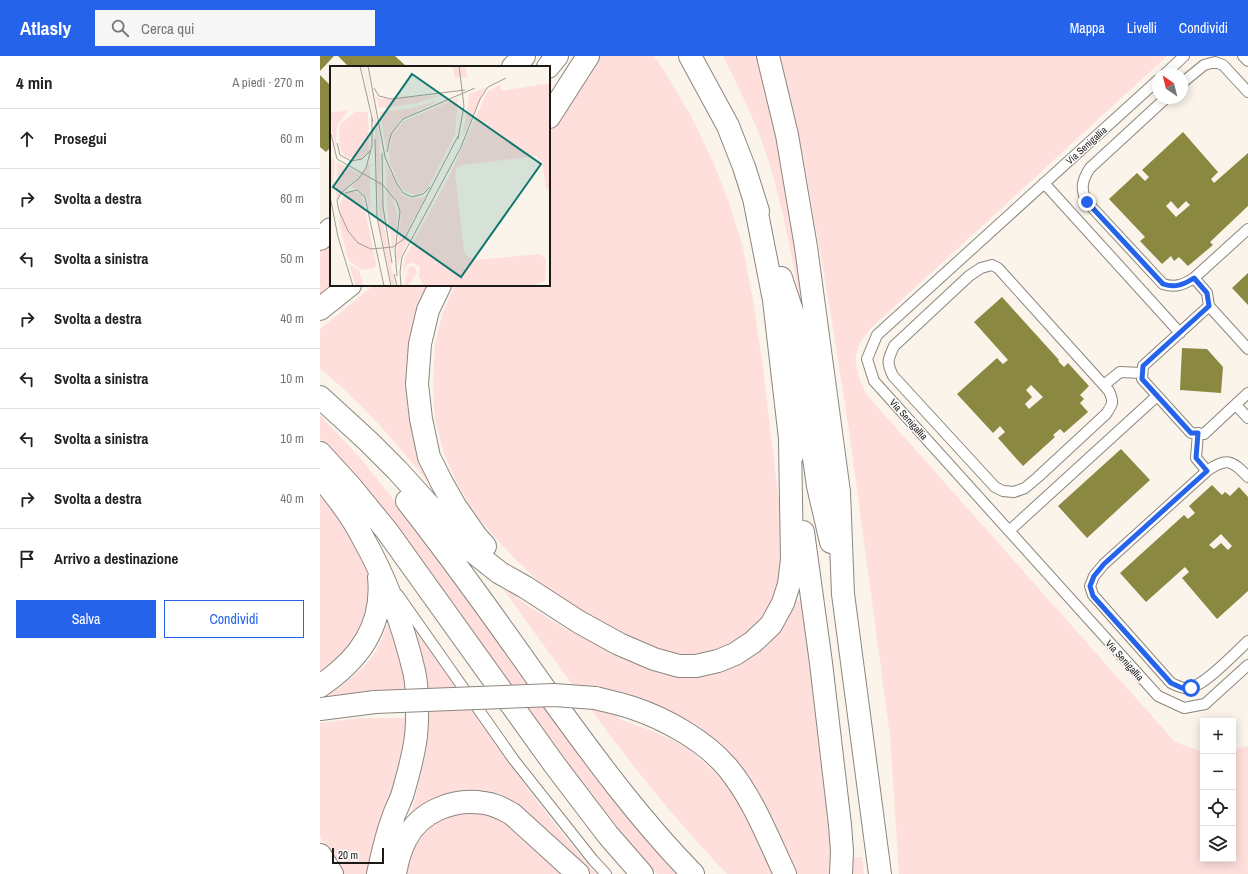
<!DOCTYPE html>
<html lang="it">
<meta charset="utf-8">
<style>
body{margin:0;font-family:"Archivo Narrow",sans-serif;background:#f6f6f6;color:#222}
.controls{position:absolute;right:12px;bottom:12px;display:grid;overflow:hidden;border-radius:0px;box-shadow:0 2px 10px #0003}
.controls button{width:36px;height:36px;display:grid;place-items:center;padding:0;border:0;border-bottom:1px solid #e0e0e0;background:#fff;color:#222;font:20px sans-serif}
.compass{position:absolute;left:832px;top:12px;width:36px;height:36px;border-radius:50%;background:#fff;box-shadow:0 2px 10px #0003;rotate:325deg}
.scale{position:absolute;left:12px;bottom:10px;width:52px;box-sizing:border-box;padding-left:4px;border:2px solid #1b1a16;border-top:0;font-size:11px;line-height:14px;white-space:nowrap;color:#1b1a16;-webkit-text-stroke:3px #fff;paint-order:stroke}
.stop{position:absolute;width:12px;height:12px;margin:-9px;border:3px solid #2563eb;border-radius:50%;background:#fff}
.stop.end{background:#2563eb;border-color:#fff;box-shadow:0 1px 4px #0008}
.list{margin:0;padding:0;list-style:none}
h2{display:flex;justify-content:space-between;align-items:center;height:52px;margin:0;padding:0 16px;font-size:17px}
h2 small{font-size:13px;font-weight:400;color:#767676}
.list li{display:grid;grid-template-columns:26px 1fr auto;gap:12px;align-items:center;box-sizing:border-box;height:60px;padding:0 16px;border-top:1px solid #e0e0e0}
.list b{display:block;font-size:15px;white-space:nowrap}
.list em{font-size:13px;font-style:normal;color:#767676}
.actions{display:flex;gap:8px;padding:12px 16px}
.actions a{flex:1;padding:9px 0;border:1px solid #2563eb;border-radius:0px;text-align:center;font-size:14px;color:#2563eb}
.actions .main{background:#2563eb;color:#fff}
.icon{flex:none;width:22px;height:22px;fill:none;stroke:currentColor;stroke-width:2;stroke-linecap:round;stroke-linejoin:round}
.map{position:relative;flex:none;width:928px;height:818px;overflow:hidden}
header{display:flex;align-items:center;gap:24px;box-sizing:border-box;height:56px;padding:0 20px;background:#2563eb;color:#fff}
header strong{font-size:19px}
nav{display:flex;gap:22px;margin-inline-start:auto;font-size:14px}
.search{width:280px;height:36px;background:#f6f6f6;display:flex;align-items:center;gap:10px;box-sizing:border-box;padding:0 14px;border-radius:0px;color:#767676;font-size:15px}
main{display:flex}
aside{flex:1;background:#fff}
.map>svg:first-child{display:block}
</style>
<header>
<strong>Atlasly</strong>
<div class="search"><svg class="icon" aria-label="search" viewBox="0 0 24 24"><circle cx="10" cy="10" r="6"/><path d="M15 15l6 6"/></svg>Cerca qui</div>
<nav><a>Mappa</a><a>Livelli</a><a>Condividi</a></nav>
</header>
<main>
<aside>
<h2>4 min<small>A piedi · 270 m</small></h2>
<ul class="list">
<li><svg class="icon" aria-label="ahead" viewBox="0 0 24 24"><path d="M12 20V5M6 11l6-6 6 6"/></svg><div><b>Prosegui</b></div><em>60 m</em></li>
<li><svg class="icon" aria-label="right" viewBox="0 0 24 24"><path d="M7 20v-9h11M14 6l5 5-5 5"/></svg><div><b>Svolta a destra</b></div><em>60 m</em></li>
<li><svg class="icon" aria-label="left" viewBox="0 0 24 24"><path d="M17 20v-9H6M10 6l-5 5 5 5"/></svg><div><b>Svolta a sinistra</b></div><em>50 m</em></li>
<li><svg class="icon" aria-label="right" viewBox="0 0 24 24"><path d="M7 20v-9h11M14 6l5 5-5 5"/></svg><div><b>Svolta a destra</b></div><em>40 m</em></li>
<li><svg class="icon" aria-label="left" viewBox="0 0 24 24"><path d="M17 20v-9H6M10 6l-5 5 5 5"/></svg><div><b>Svolta a sinistra</b></div><em>10 m</em></li>
<li><svg class="icon" aria-label="left" viewBox="0 0 24 24"><path d="M17 20v-9H6M10 6l-5 5 5 5"/></svg><div><b>Svolta a sinistra</b></div><em>10 m</em></li>
<li><svg class="icon" aria-label="right" viewBox="0 0 24 24"><path d="M7 20v-9h11M14 6l5 5-5 5"/></svg><div><b>Svolta a destra</b></div><em>40 m</em></li>
<li><svg class="icon" aria-label="arrive" viewBox="0 0 24 24"><path d="M6 21V4h12l-3 4 3 4H6"/></svg><div><b>Arrivo a destinazione</b></div></li>
</ul>
<div class="actions"><a class="main">Salva</a><a>Condividi</a></div>
</aside>
<div class="map">
<svg width="928" height="818" viewBox="0 0 928 818">
<rect width="100%" height="100%" fill="#faf4eb"/>
<path fill="#ffdfdc" d="M279 0H334L345 16 371 60 394 108 409 147 422 188 433 244 443 312 465 498 461 533 450 559 411 592 365 602 343 598 312 584 253 552 221 528 192 500 153 456 137 427 124 398 115 363 113 328 115 288 123 256 135 229H229V78Z
M403 0H438L466 110 485 271C473 208 463 144 441 83 430 55 417 27 403 0Z
M457 0H847L552 271C548 276 543 281 540 287 531 305 538 320 546 338L855 686 883 696V803H913V694L928 690V818H579L570 680 529 374 509 247 483 99Z
M11 184V229H15L0 242V193Z
M54 229H112L93 307 126 448C87 400 48 351 0 313V273Z
M0 359C13 373 26 387 39 401 112 488 173 584 241 675 278 725 317 772 357 818H337L300 776 265 732 50 441 0 383Z
M0 434 38 492 53 526 44 579 0 621Z
M178 526 208 550 251 576 328 613 363 620 399 617 423 607 449 588 466 567 473 549 477 544 482 547 512 802 542 801 544 818H476L446 755 426 723 290 643 299 663 335 676 367 691 392 714 419 742 458 818H407C321 729 251 626 178 526Z
M69 563 93 644 0 642C21 630 43 616 56 595 62 585 65 574 69 563Z
M93 571C152 654 209 741 276 818H269L199 754 177 742 90 764 106 695 109 671 107 637 102 602Z
M39 662H88L86 687 54 818H24L0 781V667Z
M153 756 170 759 185 765 246 818H83L86 801 103 776 118 764 133 758Z"/>
<path fill="#8b8941" fill-rule="evenodd" d="M0 0H14L0 15Z
M18 0H75L87 11H29Z
M0 19 11 30V91L6 96 0 91Z
M863 76 898 116 891 123 894 127 928 97V150L890 186 893 189 868 210 859 201 854 205 851 200 842 208 820 185 825 181 789 143 817 117 825 125 829 121 822 114ZM851 145 858 153 866 145 870 149 856 161 846 150Z
M928 217V249L912 232Z
M682 241 739 304 738 305 744 311 748 307 769 330 760 339 764 343 760 347 768 356 744 377 740 373 733 379 735 381 703 410 678 382 685 376 680 370 673 377 637 338 677 302 683 308 688 304 654 266ZM711 329 723 341 709 353 705 348 712 341 706 334Z
M862 292 887 293 903 311 901 337 860 334Z
M801 393 830 424 767 482 738 450Z
M892 429 902 439 905 436 910 440 919 431 928 441V535L897 563 862 522 869 516 865 511 826 546 800 517 864 459 868 463 875 457 869 450ZM901 478 912 490 908 494 901 487 894 493 889 489Z"/>
<g fill="none" stroke-linecap="round" stroke-linejoin="round">
<defs>
<path id="lane" d="M923 0 928 5
M845 18 864 0
M838 24 557 279 547 303 554 325 838 640 864 652 885 648 928 609
M862 27 884 9 895 6 903 9 928 36
M846 42 770 112C762 124 760 133 767 146L843 228C855 232 863 229 874 222L928 173
M724 127 860 277
M672 209 678 212 789 335C794 346 793 348 786 358L718 421 705 432 694 436 683 435 675 431 573 320C566 305 568 304 574 290L649 220 661 212Z
M874 222 887 237 889 250
M928 293 889 250 823 310 822 323 871 377 884 378 928 337
M784 329 800 316 822 317
M916 349 928 362
M878 377 876 402 887 415
M928 421C912 404 906 401 887 415L784 508 774 520 770 530 773 539 851 627C858 630 864 634 872 631 887 627 915 597 928 585
M689 475 837 340
M78 539 194 704 273 804 286 818"/>
<path id="secondary" d="M228 11 237 0
M0 253 30 229
M0 799 12 818"/>
<path id="highway" d="M370 0 408 70 424 111 438 155
M448 0 467 79 486 191 519 436 523 538 560 818
M193 11 204 0
M229 61 268 0
M434 142 454 244 472 400
M0 183 11 173
M461 222 474 261 498 430 511 486
M120 229 108 254 100 288 97 328 101 363 109 401 122 427 135 450 156 480 165 490
M0 341 48 385 77 414 116 457 152 495 180 517 205 531 259 566 299 588 334 603 359 610H376L398 605 415 598 433 586 451 569 463 547 469 528 472 503 470 385
M0 397 31 431 67 475 234 708 288 779 322 818
M0 420C16 440 32 460 43 482 66 523 83 569 94 615 98 631 98 670 95 687 92 705 87 723 82 740 79 748 75 755 73 762 66 780 62 799 58 818
M87 445C138 510 186 578 234 646 277 705 321 765 373 818
M483 476 501 607 520 769 522 795 521 818
M0 630C39 604 64 570 59 521
M275 642C288 645 301 648 313 652 346 663 385 685 407 711 433 742 448 782 465 818
M0 653 55 646
M75 818C77 806 80 794 86 783 100 755 134 742 164 747 175 748 183 753 192 758L258 818"/>
</defs>
<use href="#lane" stroke="#8b867e" stroke-width="12"/>
<use href="#secondary" stroke="#8b867e" stroke-width="24"/>
<use href="#highway" stroke="#8b867e" stroke-width="24"/>
<use href="#lane" stroke="#fff" stroke-width="10"/>
<use href="#secondary" stroke="#fff" stroke-width="22"/>
<use href="#highway" stroke="#fff" stroke-width="22"/>
<defs>
<path id="highway-bridge" d="M55 646 234 639 275 642"/>
</defs>
<use href="#highway-bridge" stroke="#8b867e" stroke-width="24" stroke-linecap="butt"/>
<use href="#highway-bridge" stroke="#fff" stroke-width="22"/>
</g>
<g fill="none" stroke-linecap="round" stroke-linejoin="round">
<path stroke="#2563eb" stroke-width="5" d="M767 146 843 228C855 232 863 229 874 222L887 237 889 250 823 310 822 323 871 377H878L876 402 887 415 784 508 774 520 770 530 773 540 851 627 862 632H871"/>
</g>
<g text-anchor="middle" stroke-width="3" stroke-linejoin="round" paint-order="stroke">
<g font-size="10" fill="#1b1a16" stroke="#fff">
<text transform="translate(766 89) rotate(-42)" y="4">Via Senigallia</text>
<text transform="translate(589 363) rotate(48)" y="4">Via Senigallia</text>
<text transform="translate(805 604) rotate(48)" y="4">Via Senigallia</text>
</g>
</g>
<g transform="translate(10 10)">
<rect width="220" height="220" fill="#faf4eb"/>
<path d="M33 0H34L49 67 52 148 65 220H62L50 161 44 48ZM122 0H136L137 11 125 12ZM220 17V123H216L212 96 206 90 132 99 127 101 125 107 134 186 137 190 146 194 209 188 216 193 215 215 201 220H94L89 211 90 201 81 196 76 200 73 213 75 191 119 111 157 26 171 18V25ZM157 21 133 69 139 28ZM111 29 87 37 55 42 49 41 46 30 51 33ZM128 32 125 68 98 122 86 130 72 124 60 96 59 86 63 69 74 55ZM108 35 70 54 56 82 50 46 78 43ZM18 44 7 60 5 84 0 47ZM25 46H38L39 86 29 94 14 90 9 79 10 58ZM2 91 5 95 2 134 0 102ZM7 96 30 108 6 135ZM40 96V141L42 155 37 131 25 122H21ZM56 98 72 129 82 133 96 130 75 168 80 171 68 198 66 191 71 149 68 137 60 125 68 151 63 185 57 143ZM21 125 32 129 46 198 44 202 32 204 19 195 17 189 9 156 10 139 14 129ZM19 198 29 204 33 220H26ZM82 200 85 201 87 207 78 220H74L78 202Z" fill="#ffdfdc"/>
<path fill="none" stroke="#a19d96" stroke-width="1" d="M30 0 43 56M38 0 55 91 67 118 73 127 82 131 93 128 100 121M44 22 49 30 61 33 135 24M42 52V79L36 102 29 112 11 127 7 135 9 145 18 165 28 177 41 183 63 181 75 172 128 70M0 64V94M1 68 7 93 53 119 67 136 70 146 65 185 67 210M45 73 47 151 61 220M128 73 134 40 129 0M7 77 10 89 21 95 32 93 40 85M57 86 61 68 73 53 145 22M52 87 53 141 62 197M15 127 27 124 35 131 54 220M0 130 8 171 23 220M64 208 67 220M71 220 70 206 72 191 131 81 150 33 158 21 176 12"/>
<path fill="#0f766e" fill-opacity="0.15" stroke="#0f766e" stroke-width="2" d="M82 8 211 98 131 211 3 121Z"/>
<rect width="220" height="220" fill="none" stroke="#1b1a16" stroke-width="2"/>
</g>
</svg>
<div class="controls">
<button>+</button>
<button>−</button>
<button><svg class="icon" aria-label="locate" viewBox="0 0 24 24"><circle cx="12" cy="12" r="6"/><path d="M12 2v4M12 18v4M2 12h4M18 12h4"/></svg></button>
<button><svg class="icon" aria-label="layers" viewBox="0 0 24 24"><path d="M12 4l9 5-9 5-9-5zM3 14l9 5 9-5"/></svg></button>
</div>
<svg class="compass" viewBox="-18 -18 36 36"><path d="M0-13l5 13h-10z" fill="#e53935"/><path d="M0 13l5-13h-10z" fill="#767676"/></svg>
<div class="scale">20 m</div>
<div class="stop" style="left:871px;top:632px"></div>
<div class="stop end" style="left:767px;top:146px"></div>
</div>
</main>
